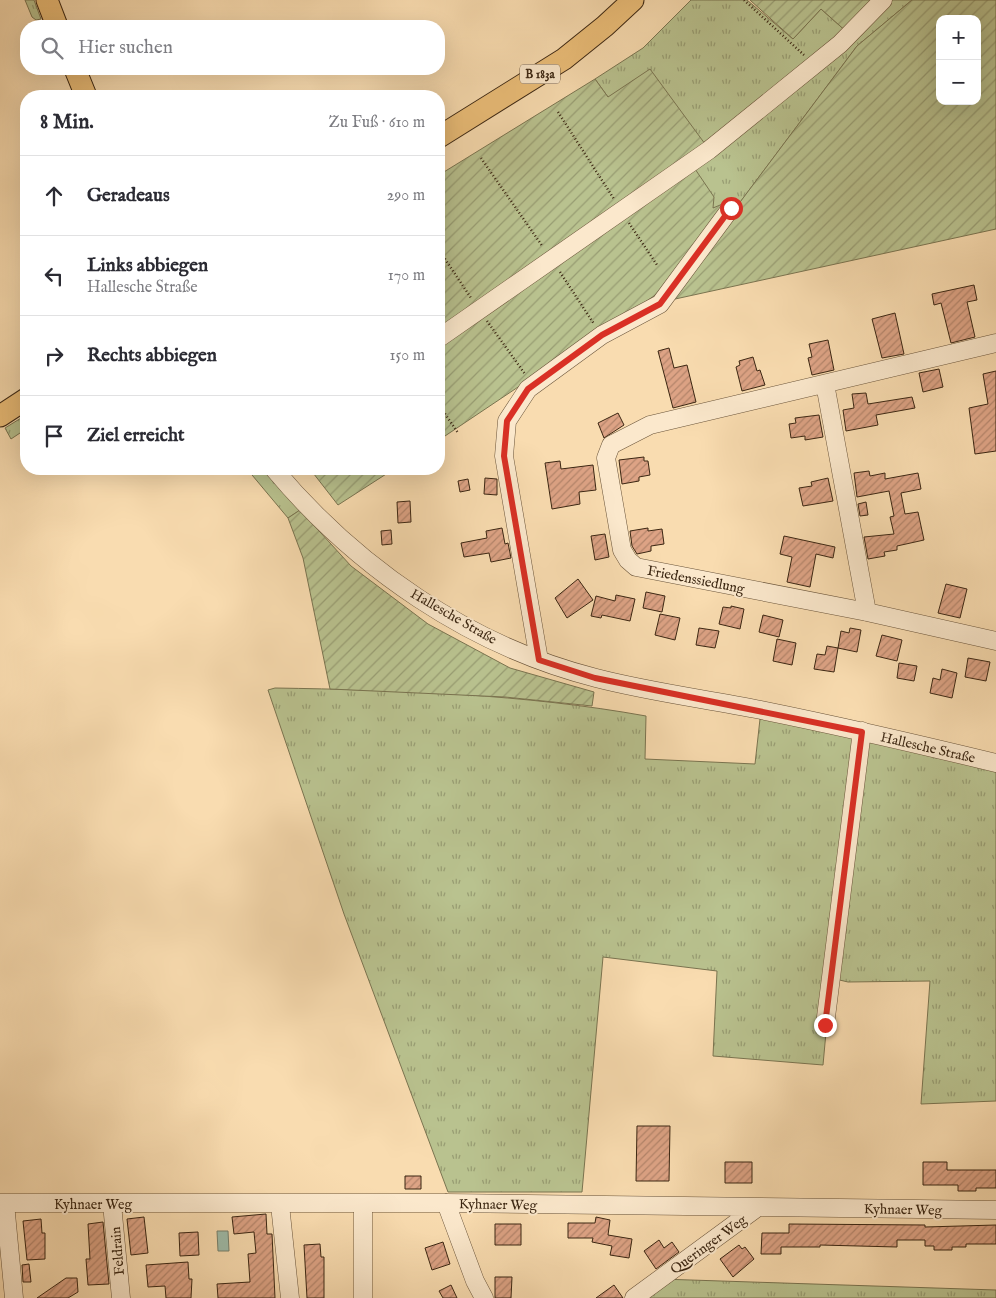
<!DOCTYPE html>
<html lang="de">
<meta charset="utf-8">
<style>
body{margin:0;font-family:"IM FELL English",serif;background:#f7f7f7;color:#2b2b33}
.controls{position:absolute;right:15px;top:15px;display:grid;overflow:hidden;border-radius:10px;box-shadow:0 5px 20px #0002}
.controls button{width:45px;height:45px;display:grid;place-items:center;padding:0;border:0;border-bottom:1px solid #e1e1e2;background:#fff;color:#2b2b33;font:25px sans-serif}
.stop{position:absolute;width:15px;height:15px;margin:-11px;border:4px solid #d93025;border-radius:50%;background:#fff}
.stop.end{background:#d93025;border-color:#fff;box-shadow:0 1px 5px #0008}
.list{margin:0;padding:0;list-style:none}
h2{display:flex;justify-content:space-between;align-items:center;height:65px;margin:0;padding:0 20px;font-size:21px}
h2 small{font-size:16px;font-weight:400;color:#7c7c81}
.list li{display:grid;grid-template-columns:32px 1fr auto;gap:15px;align-items:center;box-sizing:border-box;height:80px;padding:0 20px;border-top:1px solid #e1e1e2}
.list b{display:block;font-size:19px;white-space:nowrap}
.list p{margin:0;font-size:16px;white-space:nowrap;color:#7c7c81}
.list em{font-size:16px;font-style:normal;color:#7c7c81}
.icon{flex:none;width:28px;height:28px;fill:none;stroke:currentColor;stroke-width:2;stroke-linecap:round;stroke-linejoin:round}
.map{position:relative;flex:none;width:996px;height:1298px;overflow:hidden}
.search{position:absolute;background:#fff;box-shadow:0 5px 20px #0002;left:20px;top:20px;width:425px;height:55px;display:flex;align-items:center;gap:12px;box-sizing:border-box;padding:0 18px;border-radius:20px;color:#7c7c81;font-size:19px}
.panel{position:absolute;background:#fff;box-shadow:0 5px 20px #0002;left:20px;top:90px;width:425px;height:385px;border-radius:20px}
.map>svg:first-child{display:block}
</style>
<div class="map">
<svg width="996" height="1298" viewBox="0 0 996 1298">
<defs>
<pattern id="grass-tufts" width="24" height="20" patternUnits="userSpaceOnUse" patternTransform="scale(1.25)"><rect width="24" height="20" fill="#b9c28f"/><path d="M3 7l-1-3M5 7V3M7 7l1-3M15 17l-1-3M17 17v-4M19 17l1-3" fill="none" stroke="#989d73"/></pattern>
<pattern id="garden-furrows" width="10" height="10" patternUnits="userSpaceOnUse" patternTransform="scale(1.25)"><rect width="10" height="10" fill="#b9c28f"/><path d="M-1 1l2-2M0 10L10 0M9 11l2-2" fill="none" stroke="#989d73"/></pattern>
<pattern id="building-hatch" width="6" height="6" patternUnits="userSpaceOnUse" patternTransform="scale(1.25)"><rect width="6" height="6" fill="#dda385"/><path d="M-1 1l2-2M0 6l6-6M5 7l2-2" fill="none" stroke="#b4856b"/></pattern>
</defs>
<rect width="100%" height="100%" fill="#f9dcb0"/>
<filter id="stains"><feTurbulence type="fractalNoise" baseFrequency=".004" numOctaves="4"/><feColorMatrix values="0 0 0 0 .2 0 0 0 0 .09 0 0 0 0 .02 0 0 0 .5 -.17"/></filter>
<radialGradient id="worn" r=".72"><stop offset=".6" stop-color="#630" stop-opacity="0"/><stop offset="1" stop-color="#630" stop-opacity=".3"/></radialGradient>
<path fill="url(#grass-tufts)" stroke="#7a7450" d="M25 0H34L41 19 36 20 32 17Z
M691 0H747L793 39 821 9 848 33 709 150 608 97 595 79 643 48Z
M889 0H912L857 46 738 205 713 208 693 166Z
M26 415V429L11 439 5 428Z
M247 469H263L300 510 288 518Z
M275 688C399 690 524 694 646 716L645 759 755 764 761 710 996 763V1101L921 1104 930 981 848 982 831 978 823 1065 713 1056 717 971 603 957 582 1192H448L344 914 268 690Z
M660 1279 996 1290V1298H634Z"/>
<path fill="url(#garden-furrows)" stroke="#7a7450" fill-rule="evenodd" d="M750 0H878L848 33 821 9 793 39Z
M912 0H996V229L666 301 857 46ZM940 19H977V101H940Z
M650 69 708 148 693 166 714 197 713 208 732 200 663 290 439 440V175L595 79 608 97Z
M310 469H394L338 505Z
M300 510 351 566 428 624 510 668 594 692 592 706 505 697 330 689 303 558 288 518Z"/>
<path fill="#9ebcaa" stroke="#76806d" d="M217 1231H228L229 1251H218Z"/>
<path fill="url(#building-hatch)" stroke="#3b2612" d="M974 285 977 300 967 302 975 337 951 343 941 303 934 305 932 294Z
M895 313 904 354 882 358 872 319Z
M828 340 834 370 812 375 808 358 812 357 809 344Z
M669 348 674 368 687 365 696 402 673 408 658 351Z
M753 357 757 371 760 370 765 385 742 391 736 367 740 365 739 361Z
M939 369 943 387 923 392 919 373Z
M996 371V451L975 454 969 408 988 404 983 374Z
M866 393 868 404 912 397 915 408 876 415 878 425 846 431 843 410 854 408 852 394Z
M618 413 624 425 604 438 598 423Z
M819 415 823 437 805 440V436L791 438 789 424 796 423 795 418Z
M644 457V461H648L650 475 639 477V481L622 484 619 460Z
M560 461 561 469 593 465 596 490 579 492 580 504 552 509 545 463Z
M869 471 870 476 885 473V479L918 473 921 489 901 493 905 514 918 512 924 540 897 546V550L884 552 885 556 868 559 864 537 894 534 890 517 894 516 889 491 857 497 854 473Z
M485 478 497 479V495L484 494Z
M828 478 833 501 803 506 799 488 812 486 811 482Z
M468 479 470 490 460 492 458 481Z
M410 501 411 522 398 523 397 502Z
M866 502 868 515 860 516 858 504Z
M502 528 505 544 508 543 511 558 491 562 489 553 464 557 461 543 487 538 486 531Z
M648 528V531L662 529 664 544 651 546V551L637 554 632 546 630 531Z
M391 530 392 544 382 545 381 531Z
M605 534 609 557 595 560 591 536Z
M784 536 835 547 833 558 816 554 810 587 787 582 792 557 780 554Z
M578 579 593 600 567 618 555 598Z
M946 584 967 589 960 618 938 613Z
M646 592 665 596 662 612 643 608Z
M616 595 635 599 630 621 602 615 601 618 591 616 596 596 615 601Z
M731 606 744 609 740 629 719 624 723 607 731 608Z
M660 614 680 618 675 640 655 635Z
M763 615 783 620 779 637 759 632Z
M699 628 719 631 715 648 696 645Z
M850 628 861 630 857 652 838 648 841 631 849 633Z
M882 635 902 640 897 661 876 656Z
M777 639 796 643 792 665 773 661Z
M827 646 838 648 834 672 814 669 817 654 825 655Z
M968 658 990 662 986 681 965 677Z
M899 663 917 666 914 681 897 678Z
M942 669 957 673 952 698 930 693 933 678 940 680Z
M637 1126H670L669 1181H636Z
M725 1162H752V1183H725Z
M923 1162H947V1170H996V1188H976V1191H958V1185H923Z
M405 1176H421V1189H405Z
M266 1214 267 1234H272L275 1298H218L217 1284 250 1282 248 1254 256 1253 254 1232 234 1234 232 1217Z
M144 1217 148 1253 131 1255 127 1219Z
M596 1217 610 1220 608 1235 632 1239 629 1258 610 1255 612 1246 592 1242 593 1238H568V1223H595Z
M41 1219 42 1233H45V1259L27 1260 23 1221Z
M103 1222 109 1284 88 1285 86 1259H90L88 1224Z
M495 1224H521V1245H495Z
M789 1224 925 1225V1227L996 1225V1244H966V1247H952V1250H934V1246H925V1240H897V1247L820 1245V1247H781V1254H761L762 1233H789Z
M198 1232 199 1255 180 1256 179 1233Z
M659 1240 664 1248 672 1242 679 1252 656 1269 644 1251Z
M443 1242 450 1264 432 1270 425 1248Z
M320 1244 321 1257H324V1298H307L304 1245Z
M739 1245 742 1249 745 1247 754 1259 733 1277 720 1259Z
M188 1262 189 1279H192L191 1298H166L165 1286 148 1287 146 1265Z
M29 1264 31 1282H23L22 1265Z
M495 1277H512L511 1298H495Z
M66 1278H77L78 1292 68 1298H37Z
M451 1285 457 1298H443L439 1291Z
M614 1285 623 1298H596Z"/>
<g fill="none" stroke-linecap="round" stroke-linejoin="round">
<defs>
<path id="minor" d="M439 338 709 150 840 44 883 0
M996 343 650 425 611 445 606 458 622 550 628 560 636 567 867 612 996 641
M825 384 867 612
M274 469C357 568 470 646 596 678 650 692 706 699 761 710 840 726 918 744 996 763
M539 660 504 456 507 421 528 389 602 335 660 304 731 208
M825 1025 862 731
M0 1203H446L996 1210
M5 1203 14 1298
M446 1203 475 1281 484 1298
M112 1204 121 1298
M280 1205 290 1298
M363 1298V1204
M634 1298 758 1207"/>
<path id="major" d="M47 0 57 26
M75 69 86 96
M439 137 564 59 605 26 633 0
M0 416 26 399"/>
</defs>
<use href="#minor" stroke="#6a543a" stroke-width="19"/>
<use href="#major" stroke="#3b2612" stroke-width="23"/>
<path stroke="#3b2612" stroke-width="2.5" stroke-dasharray="1 2.5" stroke-linecap="butt" d="M744 0 804 55
M558 112 614 199
M481 158 543 247
M629 223 657 265
M439 250 471 298
M560 272 594 324
M487 321 525 374
M439 405 458 433"/>
<use href="#minor" stroke="#fbe8cc" stroke-width="18"/>
<use href="#major" stroke="#ecbe78" stroke-width="21"/>
</g>
<g fill="none" stroke-linecap="round" stroke-linejoin="round">
<path stroke="#d93025" stroke-width="6" d="M731 208 660 304 602 335 528 389 507 421 504 456 539 660 595 678 862 732 825 1025"/>
</g>
<g text-anchor="middle" stroke-width="4" stroke-linejoin="round" paint-order="stroke">
<rect fill="#fbe8cc" stroke="#75604a" stroke-width="1" x="520" y="64.5" width="40" height="19" rx="4"/>
<g font-size="12" font-weight="bold" fill="#3b2612">
<text x="540" y="78">B 183a</text>
</g>
<g font-size="14" fill="#3b2612" stroke="#fbe8cc">
<text transform="translate(696 579) rotate(11)" y="5">Friedenssiedlung</text>
<text transform="translate(454 616) rotate(30)" y="5">Hallesche Straße</text>
<text transform="translate(928 747) rotate(13)" y="5">Hallesche Straße</text>
<text x="93" y="1209">Kyhnaer Weg</text>
<text transform="translate(498 1204) rotate(1)" y="5">Kyhnaer Weg</text>
<text transform="translate(903 1209) rotate(1)" y="5">Kyhnaer Weg</text>
<text transform="translate(708 1244) rotate(-36)" y="5">Queringer Weg</text>
<text transform="translate(117 1251) rotate(-95)" y="5">Feldrain</text>
</g>
</g>
<rect width="100%" height="100%" filter="url(#stains)"/>
<rect width="100%" height="100%" fill="url(#worn)"/>
</svg>
<div class="controls">
<button>+</button>
<button>−</button>
</div>
<div class="stop" style="left:731px;top:208px"></div>
<div class="stop end" style="left:825px;top:1025px"></div>
<div class="search"><svg class="icon" aria-label="search" viewBox="0 0 24 24"><circle cx="10" cy="10" r="6"/><path d="M15 15l6 6"/></svg>Hier suchen</div>
<section class="panel">
<h2>8 Min.<small>Zu Fuß · 610 m</small></h2>
<ul class="list">
<li><svg class="icon" aria-label="ahead" viewBox="0 0 24 24"><path d="M12 20V5M6 11l6-6 6 6"/></svg><div><b>Geradeaus</b></div><em>290 m</em></li>
<li><svg class="icon" aria-label="left" viewBox="0 0 24 24"><path d="M17 20v-9H6M10 6l-5 5 5 5"/></svg><div><b>Links abbiegen</b><p>Hallesche Straße</p></div><em>170 m</em></li>
<li><svg class="icon" aria-label="right" viewBox="0 0 24 24"><path d="M7 20v-9h11M14 6l5 5-5 5"/></svg><div><b>Rechts abbiegen</b></div><em>150 m</em></li>
<li><svg class="icon" aria-label="arrive" viewBox="0 0 24 24"><path d="M6 21V4h12l-3 4 3 4H6"/></svg><div><b>Ziel erreicht</b></div></li>
</ul>
</section>
</div>
